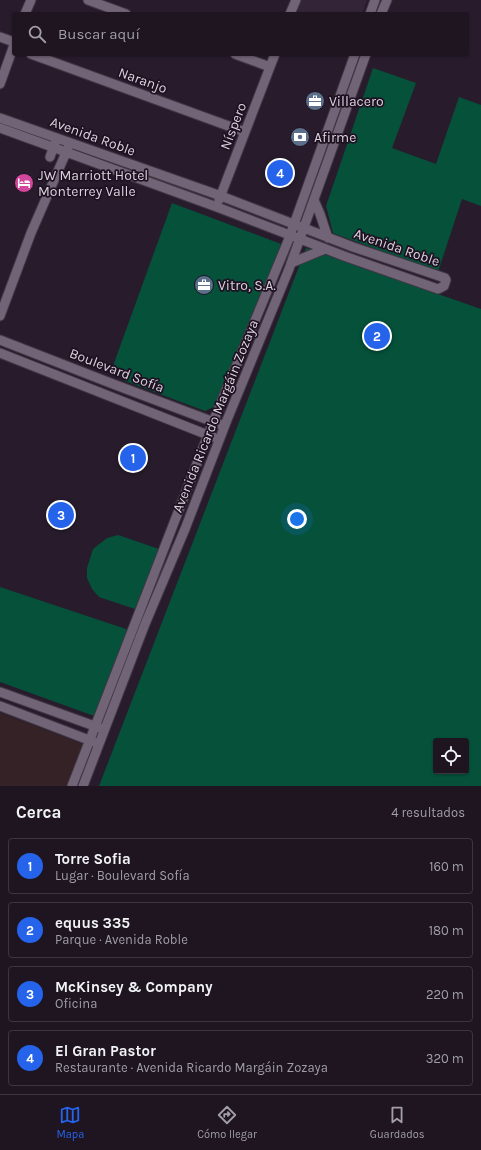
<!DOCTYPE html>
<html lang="es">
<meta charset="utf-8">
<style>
body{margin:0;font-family:Karla,sans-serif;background:#261e2a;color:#f1f3f6}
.controls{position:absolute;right:12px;bottom:12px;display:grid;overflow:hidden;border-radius:4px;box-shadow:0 1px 3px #0004}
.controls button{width:36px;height:36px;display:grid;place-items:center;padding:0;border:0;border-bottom:1px solid #3c343f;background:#1e1521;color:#f1f3f6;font:20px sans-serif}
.you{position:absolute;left:297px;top:519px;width:14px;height:14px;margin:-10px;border:3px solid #fff;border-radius:50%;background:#1a73e8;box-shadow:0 0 0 6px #1a73e833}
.badge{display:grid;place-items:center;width:26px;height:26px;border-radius:50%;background:#2563eb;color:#fff;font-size:13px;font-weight:700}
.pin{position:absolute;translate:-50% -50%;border:2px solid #fff;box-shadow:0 1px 4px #0006}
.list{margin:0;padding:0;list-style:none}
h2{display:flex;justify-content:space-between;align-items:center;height:52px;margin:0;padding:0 16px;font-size:17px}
h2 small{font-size:13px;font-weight:400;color:#a19fa5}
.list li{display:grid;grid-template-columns:26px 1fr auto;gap:12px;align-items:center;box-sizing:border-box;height:56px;margin:0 8px 8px;padding:0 8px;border:1px solid #3c343f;border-radius:4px}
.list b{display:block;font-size:15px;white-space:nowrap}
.list p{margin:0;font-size:13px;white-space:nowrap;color:#a19fa5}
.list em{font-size:13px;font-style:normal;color:#a19fa5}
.icon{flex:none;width:22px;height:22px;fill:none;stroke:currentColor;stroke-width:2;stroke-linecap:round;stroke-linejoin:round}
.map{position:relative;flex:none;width:481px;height:786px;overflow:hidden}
.search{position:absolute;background:#1e1521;box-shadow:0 1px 3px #0004;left:12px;right:12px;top:12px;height:44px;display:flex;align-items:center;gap:10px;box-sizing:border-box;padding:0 14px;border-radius:4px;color:#a19fa5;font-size:15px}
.sheet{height:308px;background:#1e1521}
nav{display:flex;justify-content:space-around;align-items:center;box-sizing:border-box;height:56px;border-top:1px solid #3c343f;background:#1e1521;font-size:11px;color:#a19fa5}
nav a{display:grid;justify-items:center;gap:2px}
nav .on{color:#2563eb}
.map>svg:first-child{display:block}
</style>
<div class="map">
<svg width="481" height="786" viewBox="0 0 481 786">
<rect width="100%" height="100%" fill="#281c2c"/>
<path fill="#352226" d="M0 713 83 744 67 786H0Z"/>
<path fill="#332438" d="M301 0H367L362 14H296Z"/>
<path fill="#055139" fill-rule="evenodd" d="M373 68 416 83 392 148 436 164 459 97 481 105V206L462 199 438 272 333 233 326 206Z
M172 203 281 244 220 404 205 411 125 381 116 372 114 363Z
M306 248 481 309V786H99ZM436 741H466V771H436Z
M118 535 162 550 138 610 99 597 92 589 87 578V568L93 549 107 538Z
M0 587 129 630 97 717 0 682Z"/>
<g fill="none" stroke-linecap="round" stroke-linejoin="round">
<defs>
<path id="minor" d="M88 0 126 14
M25 14 31 0
M290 14 296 0
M370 14 375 0
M381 14 387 0
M0 37 14 42
M31 54 245 132
M235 54 270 67
M0 84 14 45
M0 118 221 196 353 247 445 278 446 280 444 286 438 289 344 256 217 207 0 128
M50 157 55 143
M219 200 275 54
M314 200 320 214 328 238
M291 263 325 249
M0 316 31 233 68 148
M0 340 113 384 219 424
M0 353 213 437
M0 692 100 728
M0 706 94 742
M72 786 213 422 288 241 355 54
M83 786 145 624 185 529 227 420 289 269 366 54"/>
</defs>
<use href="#minor" stroke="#403744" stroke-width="11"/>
<use href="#minor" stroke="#726477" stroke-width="9"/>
</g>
<defs>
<symbol id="office-disc" viewBox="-11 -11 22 22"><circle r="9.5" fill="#5c6f8a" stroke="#1e1222"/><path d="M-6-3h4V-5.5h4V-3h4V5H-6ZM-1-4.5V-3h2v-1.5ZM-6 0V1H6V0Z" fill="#fff"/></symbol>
<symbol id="bank-disc" viewBox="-11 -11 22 22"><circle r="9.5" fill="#5c6f8a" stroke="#1e1222"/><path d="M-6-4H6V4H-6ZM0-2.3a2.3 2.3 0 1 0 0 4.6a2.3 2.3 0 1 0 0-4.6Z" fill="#fff"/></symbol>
<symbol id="hotel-disc" viewBox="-11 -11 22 22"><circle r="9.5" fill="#d1479c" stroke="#1e1222"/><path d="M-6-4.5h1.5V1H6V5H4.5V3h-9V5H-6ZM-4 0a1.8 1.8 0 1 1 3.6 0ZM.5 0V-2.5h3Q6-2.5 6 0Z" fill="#fff"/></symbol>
</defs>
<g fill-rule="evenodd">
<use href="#office-disc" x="304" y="90" width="22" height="22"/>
<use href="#bank-disc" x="289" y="126" width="22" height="22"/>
<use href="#hotel-disc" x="13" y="172" width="22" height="22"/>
<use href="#office-disc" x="193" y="274" width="22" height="22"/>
</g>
<g text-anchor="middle" stroke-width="3.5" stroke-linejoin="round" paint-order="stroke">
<g font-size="14" fill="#dad2dd" stroke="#1e1222">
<text transform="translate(143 80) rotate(20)" y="5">Naranjo</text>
<text transform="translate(233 126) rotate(-69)" y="5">Níspero</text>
<text transform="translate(93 136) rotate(20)" y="5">Avenida Roble</text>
<text transform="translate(397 247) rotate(19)" y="5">Avenida Roble</text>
<text transform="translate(117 370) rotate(21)" y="5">Boulevard Sofía</text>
<text transform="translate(215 416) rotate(-68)" y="5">Avenida Ricardo Margáin Zozaya</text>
</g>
<g font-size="14" fill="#dad2dd" stroke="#1e1222" text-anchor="start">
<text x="329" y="106">Villacero</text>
<text x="314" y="142">Afirme</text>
<text x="38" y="180">JW Marriott Hotel<tspan x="38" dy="16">Monterrey Valle</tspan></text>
<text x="218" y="290">Vitro, S.A.</text>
</g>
</g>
</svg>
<div class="controls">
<button><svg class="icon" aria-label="locate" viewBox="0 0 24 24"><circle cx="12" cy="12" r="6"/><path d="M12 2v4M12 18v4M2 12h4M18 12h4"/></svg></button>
</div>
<div class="you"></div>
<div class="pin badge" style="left:133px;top:458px">1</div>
<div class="pin badge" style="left:377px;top:336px">2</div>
<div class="pin badge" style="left:61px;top:515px">3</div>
<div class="pin badge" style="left:280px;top:173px">4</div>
<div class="search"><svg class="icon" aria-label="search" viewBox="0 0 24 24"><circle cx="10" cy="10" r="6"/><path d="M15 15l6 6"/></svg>Buscar aquí</div>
</div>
<section class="sheet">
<h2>Cerca<small>4 resultados</small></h2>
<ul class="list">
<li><span class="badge">1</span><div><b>Torre Sofia</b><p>Lugar · Boulevard Sofía</p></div><em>160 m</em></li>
<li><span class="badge">2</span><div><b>equus 335</b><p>Parque · Avenida Roble</p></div><em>180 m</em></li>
<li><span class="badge">3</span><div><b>McKinsey &amp; Company</b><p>Oficina</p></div><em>220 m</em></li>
<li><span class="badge">4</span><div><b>El Gran Pastor</b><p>Restaurante · Avenida Ricardo Margáin Zozaya</p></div><em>320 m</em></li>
</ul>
</section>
<nav>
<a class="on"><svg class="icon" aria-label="map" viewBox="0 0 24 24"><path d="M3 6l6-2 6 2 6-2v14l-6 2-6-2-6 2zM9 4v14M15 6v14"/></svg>Mapa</a>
<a><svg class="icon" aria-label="directions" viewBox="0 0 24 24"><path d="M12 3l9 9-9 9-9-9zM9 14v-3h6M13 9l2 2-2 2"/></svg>Cómo llegar</a>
<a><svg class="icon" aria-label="saved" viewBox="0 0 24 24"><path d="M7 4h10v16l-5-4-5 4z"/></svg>Guardados</a>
</nav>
